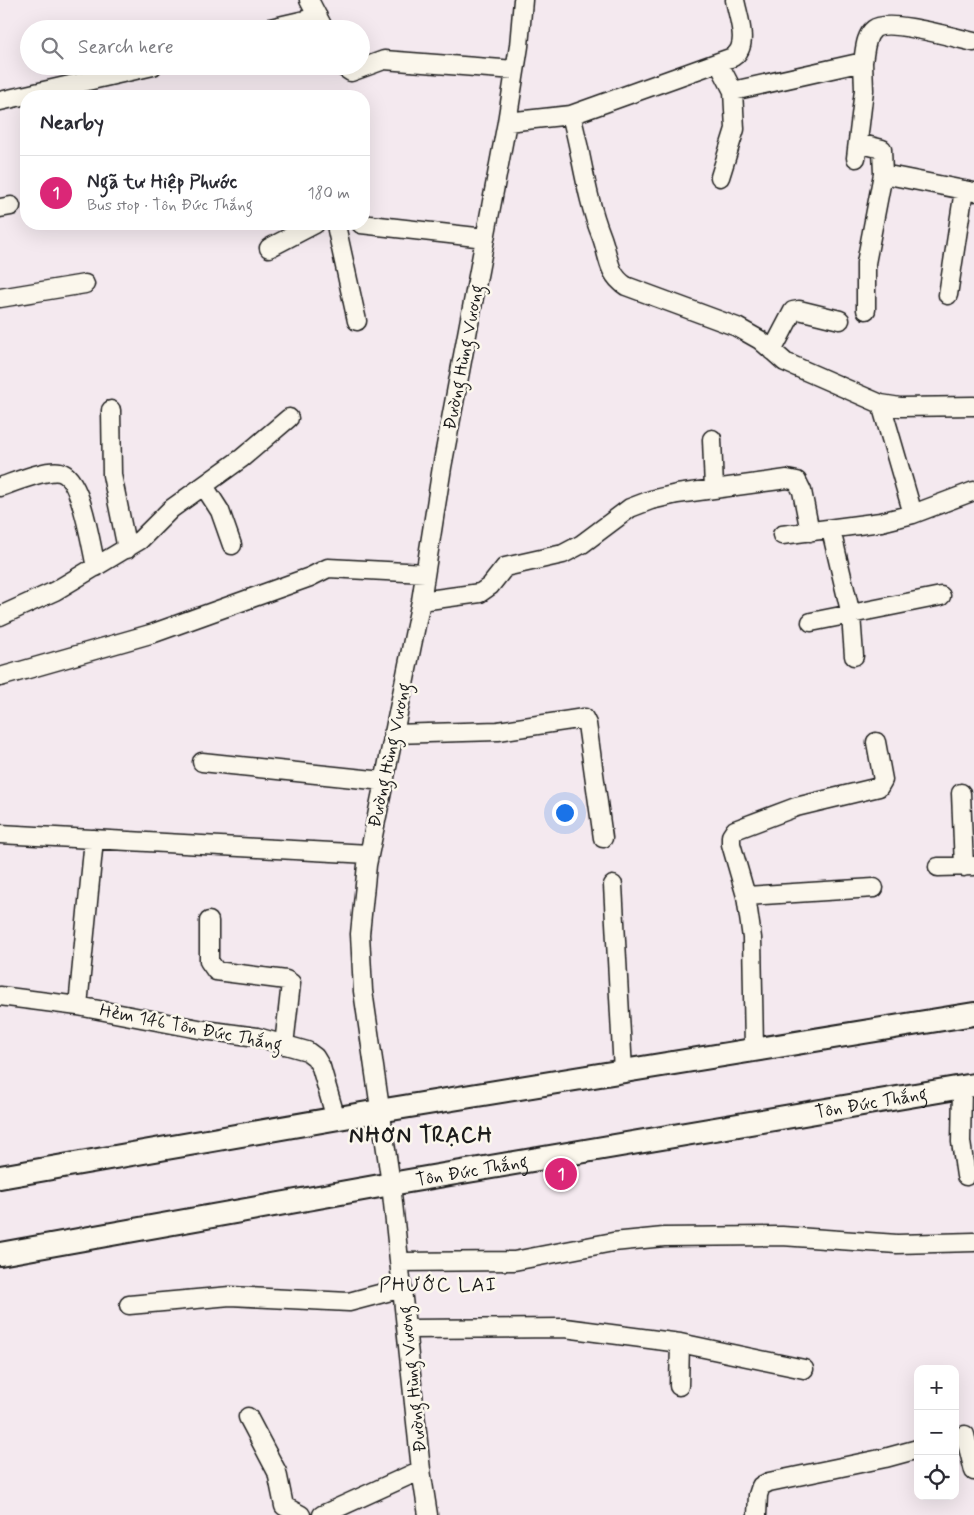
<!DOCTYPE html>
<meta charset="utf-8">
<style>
body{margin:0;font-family:Mynerve,sans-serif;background:#f7f7f7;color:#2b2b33}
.controls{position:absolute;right:15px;bottom:15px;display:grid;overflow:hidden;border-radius:10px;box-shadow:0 5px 20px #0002}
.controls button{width:45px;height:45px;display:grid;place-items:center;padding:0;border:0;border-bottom:1px solid #e1e1e2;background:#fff;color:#2b2b33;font:25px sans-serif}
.you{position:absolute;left:564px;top:812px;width:18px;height:18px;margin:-12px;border:4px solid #fff;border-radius:50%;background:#1a73e8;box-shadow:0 0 0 8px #1a73e833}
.badge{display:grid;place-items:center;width:32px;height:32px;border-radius:50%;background:#db2777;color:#fff;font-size:16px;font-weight:700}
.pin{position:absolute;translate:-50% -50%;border:2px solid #fff;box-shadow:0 1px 5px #0006}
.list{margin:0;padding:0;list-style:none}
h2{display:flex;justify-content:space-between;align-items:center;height:65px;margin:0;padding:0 20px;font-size:21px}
h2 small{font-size:16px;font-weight:400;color:#7c7c81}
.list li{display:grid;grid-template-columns:32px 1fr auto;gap:15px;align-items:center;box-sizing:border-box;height:75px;padding:0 20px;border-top:1px solid #e1e1e2}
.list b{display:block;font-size:19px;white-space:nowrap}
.list p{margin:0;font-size:16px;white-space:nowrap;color:#7c7c81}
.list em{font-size:16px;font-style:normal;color:#7c7c81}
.icon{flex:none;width:28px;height:28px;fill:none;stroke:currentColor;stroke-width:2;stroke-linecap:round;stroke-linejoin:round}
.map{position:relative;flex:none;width:974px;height:1515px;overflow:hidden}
.search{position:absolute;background:#fff;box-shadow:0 5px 20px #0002;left:20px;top:20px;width:350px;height:55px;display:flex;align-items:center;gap:12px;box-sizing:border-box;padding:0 18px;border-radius:28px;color:#7c7c81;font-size:19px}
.panel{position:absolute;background:#fff;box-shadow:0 5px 20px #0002;left:20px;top:90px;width:350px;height:140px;border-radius:20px}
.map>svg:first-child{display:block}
</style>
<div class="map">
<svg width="974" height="1515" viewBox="0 0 974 1515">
<rect width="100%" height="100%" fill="#f4e9ef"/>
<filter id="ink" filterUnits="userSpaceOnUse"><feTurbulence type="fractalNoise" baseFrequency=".02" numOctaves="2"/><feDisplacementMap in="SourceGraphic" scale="10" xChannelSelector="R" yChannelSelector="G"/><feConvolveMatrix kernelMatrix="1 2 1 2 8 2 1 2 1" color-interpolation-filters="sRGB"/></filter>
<g filter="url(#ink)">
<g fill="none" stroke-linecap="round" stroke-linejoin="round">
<defs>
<path id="minor" d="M309 0 324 29
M266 29 318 17
M719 64 733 91 863 62C865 51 865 36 874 29 888 18 955 38 974 42
M342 66 351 72 384 60 515 70
M0 101 153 66
M571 115C582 155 586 197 601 235 609 255 607 274 626 286L737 327 760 340 785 362 881 404 900 407 974 406
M507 122 571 115 733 57C750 46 738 17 735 0
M858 143 882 149 883 174 974 192
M856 158 864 90 863 62
M720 177 735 129 733 91
M0 208 11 206
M338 224 337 230 357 321
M361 224 485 238
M269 248 315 224
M948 295 964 190
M0 298 85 284
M866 310V263L883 174
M772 351 793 311 799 310 840 320
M881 404 913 514
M111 410 112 475 127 549
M712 439 714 489
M204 486 220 511 232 545
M0 487C15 482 46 469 60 472 82 477 91 547 96 567
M831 530 851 615 854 656
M782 535 881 522 913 514 974 491
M421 601 480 593 490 586 505 567 563 554 582 544 630 508 651 500 677 494 787 479 797 481 802 491 810 532
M0 616 55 591 140 540 171 509 242 458 289 418
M811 622 941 596
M0 677 154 633 310 577 328 568 425 573
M393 734 498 731 584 718 587 724 603 838
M202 762 383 781
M961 793 964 867
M0 834 369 854
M938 867 974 866
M613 885 623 1071
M746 896 874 888
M209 921V961L216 971 286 980 291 983 284 1045
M0 996 78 1006 204 1030 257 1037 307 1051 315 1057 321 1067 336 1119
M78 1006 94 839
M754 1049 752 938 746 896 731 844V836L735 830 796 807 879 787 883 780 876 742
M962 1088 961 1142 966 1176
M399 1262 514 1261 613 1242 664 1237 782 1236 897 1244 974 1242
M129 1305 230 1296 349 1302 402 1288
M407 1329 565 1328 680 1343 804 1369
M679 1386 680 1343
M248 1417 277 1472 284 1506 301 1515
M965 1435 974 1471
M322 1515 421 1470
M428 1515 421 1470 391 1184 363 991 360 934 367 865 421 601 442 467 507 122 519 46 523 0
M757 1515 758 1495 761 1486 769 1482 885 1458 918 1449"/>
<g id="major">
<path d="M0 1177 379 1111 974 1014"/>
<path id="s1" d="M0 1254 391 1184 974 1085"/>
</g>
</defs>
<use href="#minor" stroke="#1c1c1c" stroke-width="21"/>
<use href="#major" stroke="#1c1c1c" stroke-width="26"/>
<use href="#minor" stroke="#fbf7ec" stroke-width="18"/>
<use href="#major" stroke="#fbf7ec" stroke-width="22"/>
</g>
</g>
<g text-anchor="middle" stroke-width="5" stroke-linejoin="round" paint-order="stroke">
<g font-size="18" fill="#1c1c1c" stroke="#fbf7ec">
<text transform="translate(463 357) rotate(-79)" y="6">Đường Hùng Vương</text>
<text transform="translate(389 755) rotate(-78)" y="6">Đường Hùng Vương</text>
<text transform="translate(191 1027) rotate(11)" y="6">Hẻm 146 Tôn Đức Thắng</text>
<text dy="6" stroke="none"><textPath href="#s1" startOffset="884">Tôn Đức Thắng</textPath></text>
<text dy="6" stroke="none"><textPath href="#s1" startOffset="479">Tôn Đức Thắng</textPath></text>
<text transform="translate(412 1379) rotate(-96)" y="6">Đường Hùng Vương</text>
</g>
<g font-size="20" letter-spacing="1" fill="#1c1c1c" stroke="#fbf7ec">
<text x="438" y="1291">PHƯỚC LAI</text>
</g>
<g font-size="22" font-weight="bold" letter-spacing="1" fill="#1c1c1c" stroke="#fbf7ec">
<text x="421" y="1142">NHƠN TRẠCH</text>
</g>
</g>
</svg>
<div class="controls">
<button>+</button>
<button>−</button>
<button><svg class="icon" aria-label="locate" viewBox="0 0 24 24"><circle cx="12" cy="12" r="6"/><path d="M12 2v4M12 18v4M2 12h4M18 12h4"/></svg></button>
</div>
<div class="you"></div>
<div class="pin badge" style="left:561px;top:1174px">1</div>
<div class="search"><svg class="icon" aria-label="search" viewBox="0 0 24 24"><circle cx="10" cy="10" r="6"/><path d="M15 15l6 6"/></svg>Search here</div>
<section class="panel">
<h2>Nearby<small></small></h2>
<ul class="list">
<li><span class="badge">1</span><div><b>Ngã tư Hiệp Phước</b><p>Bus stop · Tôn Đức Thắng</p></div><em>180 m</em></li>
</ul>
</section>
</div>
